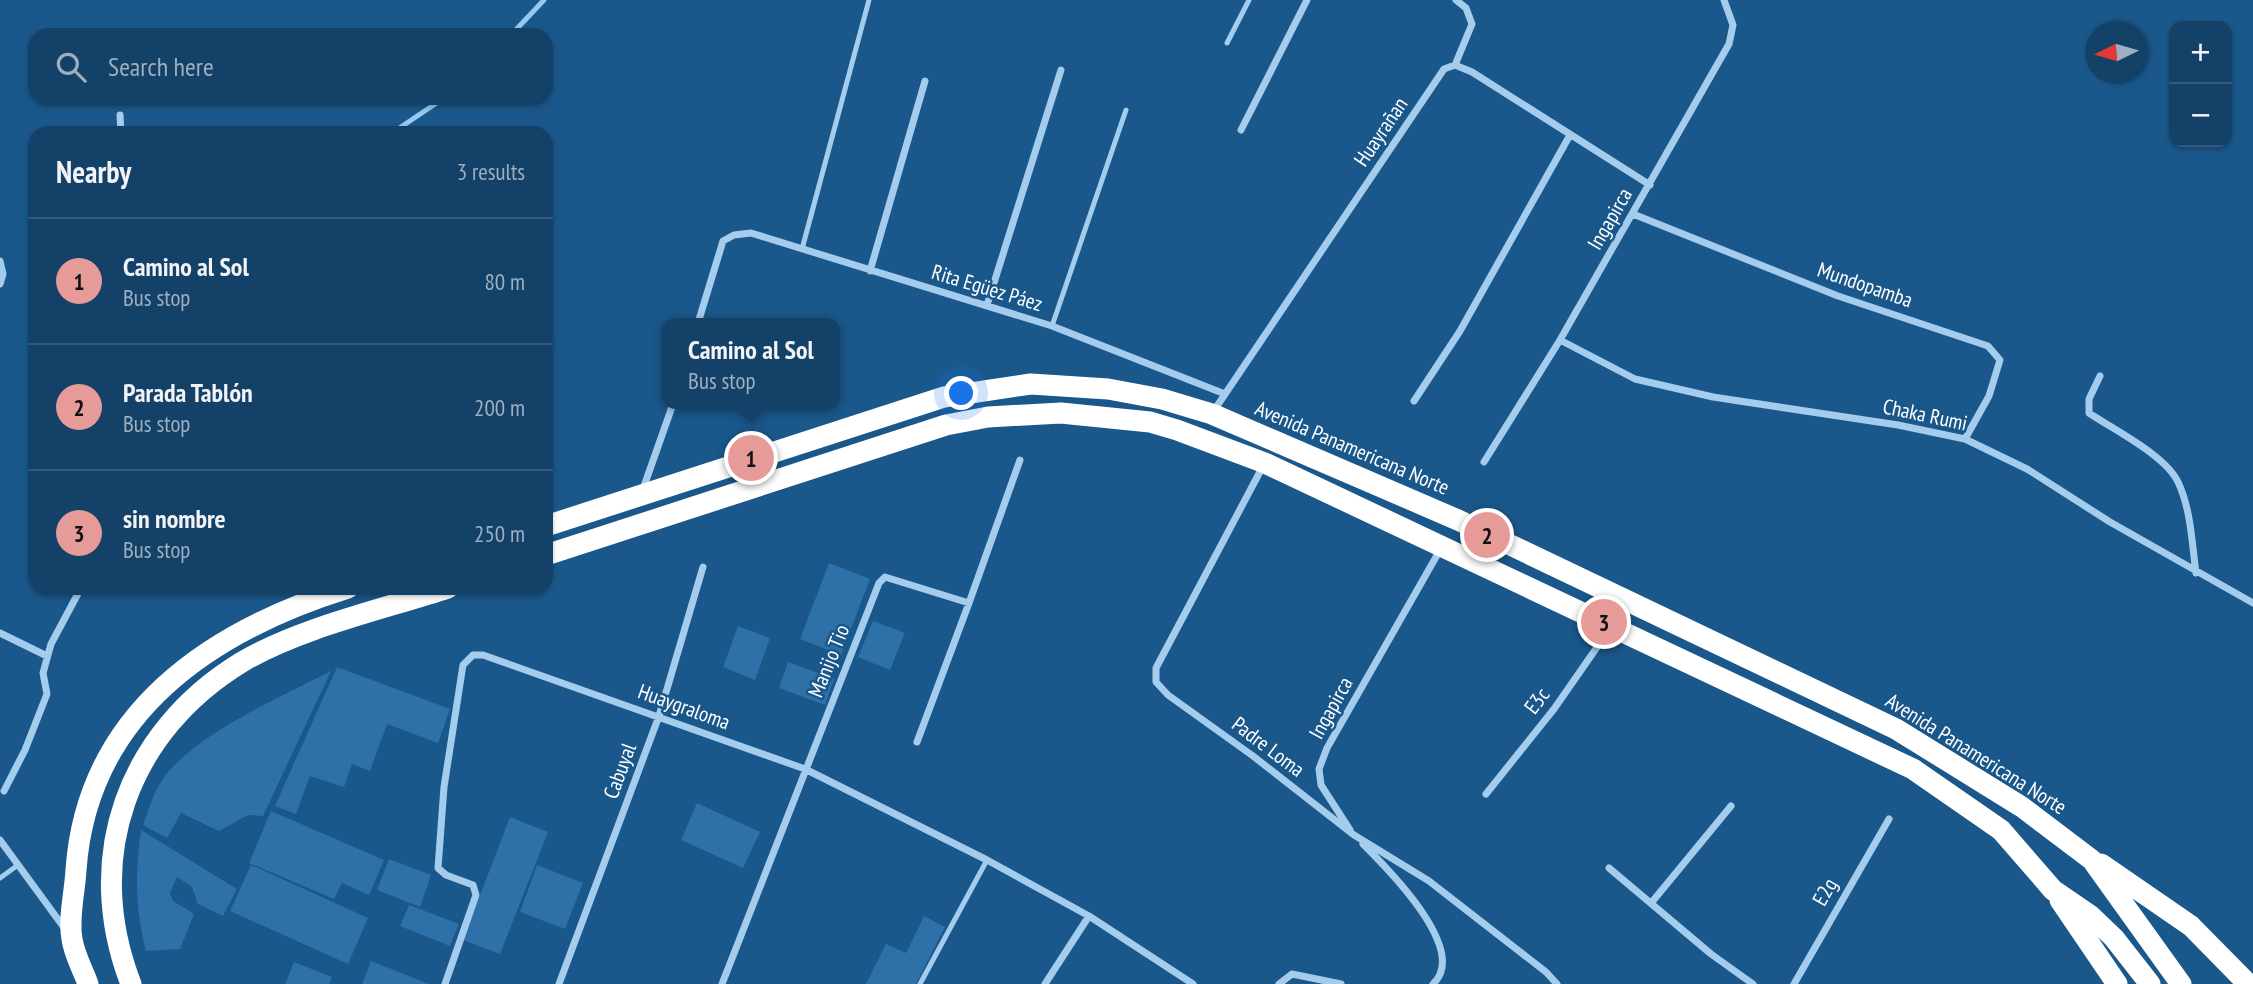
<!DOCTYPE html>
<meta charset="utf-8">
<style>
body{margin:0;font-family:"PT Sans Narrow",sans-serif;background:#214c71;color:#f1f3f6}
.controls{position:absolute;right:21px;top:21px;display:grid;overflow:hidden;border-radius:14px;box-shadow:0 2px 5px #0004}
.controls button{width:63px;height:63px;display:grid;place-items:center;padding:0;border:0;border-bottom:2px solid #335a7c;background:#144168;color:#f1f3f6;font:35px sans-serif}
.compass{position:absolute;left:2085px;top:21px;width:63px;height:63px;border-radius:50%;background:#144168;box-shadow:0 2px 5px #0004;rotate:265deg}
.you{position:absolute;left:962px;top:394px;width:24px;height:24px;margin:-18px;border:5px solid #fff;border-radius:50%;background:#1a73e8;box-shadow:0 0 0 10px #1a73e833}
.badge{display:grid;place-items:center;width:46px;height:46px;border-radius:50%;background:#e69b98;color:#111;font-size:23px;font-weight:700}
.pin{position:absolute;translate:-50% -50%;border:4px solid #fff;box-shadow:0 2px 7px #0006}
.popup{position:absolute;left:662px;top:318px;width:178px;height:91px;box-sizing:border-box;display:grid;place-content:center;border-radius:14px;background:#144168;filter:drop-shadow(0 2px 5px #0005);font-size:23px;white-space:nowrap;color:#9dafc0}
.popup b{font-size:26px;color:#f1f3f6}
.popup::after{content:'';position:absolute;left:50%;top:100%;margin-left:-14px;border:14px solid transparent;border-top-color:#144168}
.list{margin:0;padding:0;list-style:none}
h2{display:flex;justify-content:space-between;align-items:center;height:91px;margin:0;padding:0 28px;font-size:30px}
h2 small{font-size:23px;font-weight:400;color:#9dafc0}
.list li{display:grid;grid-template-columns:46px 1fr auto;gap:21px;align-items:center;box-sizing:border-box;height:126px;padding:0 28px;border-top:2px solid #335a7c}
.list b{display:block;font-size:26px;white-space:nowrap}
.list p{margin:0;font-size:23px;white-space:nowrap;color:#9dafc0}
.list em{font-size:23px;font-style:normal;color:#9dafc0}
.icon{flex:none;width:38px;height:38px;fill:none;stroke:currentColor;stroke-width:2;stroke-linecap:round;stroke-linejoin:round}
.map{position:relative;flex:none;width:2253px;height:984px;overflow:hidden}
.search{position:absolute;background:#144168;box-shadow:0 2px 5px #0004;left:28px;top:28px;width:525px;height:77px;display:flex;align-items:center;gap:18px;box-sizing:border-box;padding:0 24px;border-radius:21px;color:#9dafc0;font-size:26px}
.panel{position:absolute;background:#144168;box-shadow:0 2px 5px #0004;left:28px;top:126px;width:525px;height:469px;border-radius:21px}
.map>svg:first-child{display:block}
</style>
<div class="map">
<svg width="2253" height="984" viewBox="0 0 2253 984">
<rect width="100%" height="100%" fill="#1a578a"/>
<path fill="#2d71a8" d="M829 563 870 579 841 655 800 639Z
M873 621 905 633 890 670 858 657Z
M738 626 770 638 755 680 723 667Z
M788 662 834 679 825 705 779 688Z
M337 667 450 709 438 743 387 724 370 771 352 764 344 787 310 776 296 814 275 806Z
M331 671 263 816 248 815 219 831 181 813 167 838 143 825C148 812 152 797 159 785 186 737 283 696 331 671Z
M697 803 760 832 743 868 681 840Z
M271 811 384 860 369 895 342 883 334 899 249 863Z
M510 817 548 832 500 954 463 940Z
M141 830 237 889 223 916 198 904 192 887 177 877 170 893 173 901 194 914 180 949 146 951C135 909 135 873 141 830Z
M389 859 431 875 420 907 377 890Z
M251 865 368 918 348 964 230 911Z
M537 865 583 883 565 929 520 912Z
M409 905 459 924 450 946 400 926Z
M924 916 945 927 916 984H866L886 944 906 953Z
M371 961 429 984H362Z
M294 962 332 977 329 984H285Z"/>
<g fill="none" stroke-linecap="round" stroke-linejoin="round">
<path stroke="#96c9ef" stroke-width="5" d="M511 35 544 0
M392 133 444 98"/>
<path stroke="#a4cded" stroke-width="5" d="M1227 43 1249 0
M802 249 869 0
M1052 326 1126 110
M0 878 18 865
M920 984 987 860"/>
<path stroke="#a4cded" stroke-width="7" d="M1455 65 1472 24 1466 8 1456 0
M120 115 121 133
M1241 130 1307 0
M1633 214 1838 296 1988 346 2000 360 1989 396 1965 439
M0 261 3 274 0 284
M870 271 925 81
M987 305 1061 70
M698 323 723 241 734 235 751 233 1052 326 1225 394
M1560 340 1635 379 1713 397 1898 425 1965 439 2027 469 2110 522 2253 603
M2100 376 2089 399V413C2114 430 2165 455 2178 482 2191 509 2192 544 2196 573
M1414 401 1460 331 1570 135
M1213 412 1444 69 1455 65 1472 72 1650 185
M1484 462 1560 340 1729 44 1733 25 1724 0
M1263 466 1156 668V682L1168 695 1253 756 1354 835 1429 881 1546 972 1557 984
M643 489 673 404
M0 633 47 656
M917 742 969 603
M4 791 25 750 47 694 43 673 51 644 81 588
M1486 794 1554 709 1609 630
M1350 830 1321 785 1319 769 1327 748 1440 550
M0 840 65 929
M1363 844C1387 868 1470 950 1433 984
M1609 868 1711 954 1753 984
M1652 902 1731 806
M445 984 476 895 473 885 446 875 438 868 444 787 463 665 473 655H483L805 769 987 860 1089 916 1193 984
M559 984 659 716 703 567
M722 984 879 583 885 577 969 603 1020 460
M1045 984 1089 916
M1279 984 1292 974 1341 984
M1794 984 1889 819"/>
<path stroke="#fff" stroke-width="21" d="M546 526 944 397 1031 384 1108 389 1162 399 1212 414 1458 520 1896 729 2022 807 2092 860 2181 984
M546 555 946 425 988 417 1061 413 1150 422 1177 430 1265 463 1913 769 2001 830 2053 890 2091 916 2114 938 2150 984
M2101 864 2191 926 2248 984
M2060 900 2117 984
M88 984C83 970 74 954 72 939 68 918 75 891 76 870 87 713 210 631 348 588
M131 984C82 858 127 732 242 662 299 628 384 609 448 588"/>
</g>
<g text-anchor="middle" stroke-width="5" stroke-linejoin="round" paint-order="stroke">
<g font-size="21" fill="#fff" stroke="#1a578a">
<text transform="translate(1381 132) rotate(-56)" y="7">Huayrañan</text>
<text transform="translate(1610 219) rotate(-60)" y="7">Ingapirca</text>
<text transform="translate(1865 285) rotate(19)" y="7">Mundopamba</text>
<text transform="translate(987 288) rotate(17)" y="7">Rita Egüez Páez</text>
<text transform="translate(1925 415) rotate(12)" y="7">Chaka Rumi</text>
<text transform="translate(1352 448) rotate(23)" y="7">Avenida Panamericana Norte</text>
<text transform="translate(829 661) rotate(-68)" y="7">Manijo Tio</text>
<text transform="translate(1537 701) rotate(-53)" y="7">E3c</text>
<text transform="translate(684 707) rotate(20)" y="7">Huaygraloma</text>
<text transform="translate(1331 708) rotate(-61)" y="7">Ingapirca</text>
<text transform="translate(1268 747) rotate(37)" y="7">Padre Loma</text>
<text transform="translate(1976 754) rotate(32)" y="7">Avenida Panamericana Norte</text>
<text transform="translate(620 771) rotate(-70)" y="7">Cabuyal</text>
<text transform="translate(1825 892) rotate(-60)" y="7">E2g</text>
</g>
</g>
</svg>
<div class="controls">
<button>+</button>
<button>−</button>
</div>
<svg class="compass" viewBox="-18 -18 36 36"><path d="M0-13l5 13h-10z" fill="#e53935"/><path d="M0 13l5-13h-10z" fill="#9dafc0"/></svg>
<div class="you"></div>
<div class="pin badge" style="left:751px;top:458px">1</div>
<div class="popup"><b>Camino al Sol</b>Bus stop</div>
<div class="pin badge" style="left:1487px;top:535px">2</div>
<div class="pin badge" style="left:1604px;top:622px">3</div>
<div class="search"><svg class="icon" aria-label="search" viewBox="0 0 24 24"><circle cx="10" cy="10" r="6"/><path d="M15 15l6 6"/></svg>Search here</div>
<section class="panel">
<h2>Nearby<small>3 results</small></h2>
<ul class="list">
<li><span class="badge">1</span><div><b>Camino al Sol</b><p>Bus stop</p></div><em>80 m</em></li>
<li><span class="badge">2</span><div><b>Parada Tablón</b><p>Bus stop</p></div><em>200 m</em></li>
<li><span class="badge">3</span><div><b>sin nombre</b><p>Bus stop</p></div><em>250 m</em></li>
</ul>
</section>
</div>
